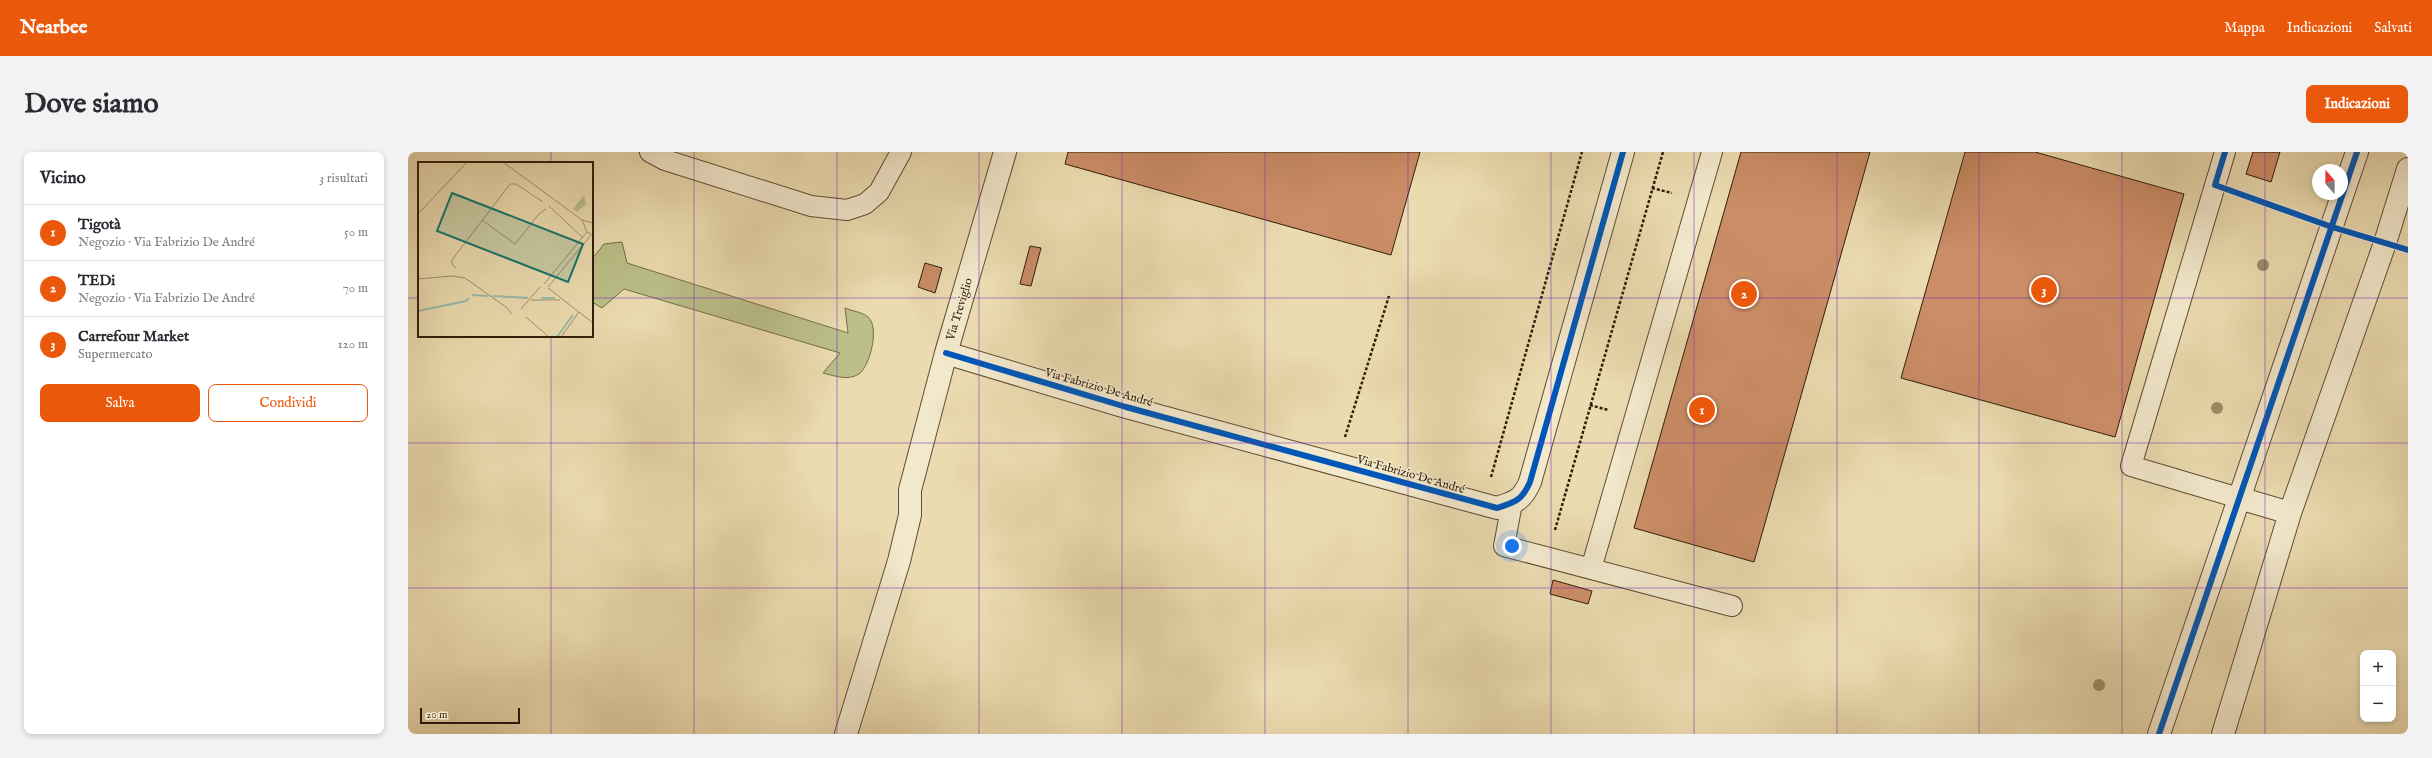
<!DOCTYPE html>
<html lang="it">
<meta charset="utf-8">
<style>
body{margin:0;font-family:"IM FELL English",serif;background:#f2f2f3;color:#2b2b33}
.controls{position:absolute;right:12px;bottom:12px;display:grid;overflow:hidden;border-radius:8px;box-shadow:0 2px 6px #0003}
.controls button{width:36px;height:36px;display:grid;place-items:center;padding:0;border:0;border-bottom:1px solid #e1e1e2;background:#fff;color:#2b2b33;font:20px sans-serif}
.compass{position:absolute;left:1904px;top:12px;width:36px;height:36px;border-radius:50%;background:#fff;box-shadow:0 2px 6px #0003;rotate:339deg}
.scale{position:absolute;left:12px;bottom:10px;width:100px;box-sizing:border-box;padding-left:4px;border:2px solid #311d09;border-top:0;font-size:11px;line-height:14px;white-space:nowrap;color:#311d09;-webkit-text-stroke:3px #f2e8cc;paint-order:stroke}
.you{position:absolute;left:1104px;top:394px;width:14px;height:14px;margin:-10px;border:3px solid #fff;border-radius:50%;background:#1a73e8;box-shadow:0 0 0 6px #1a73e833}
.badge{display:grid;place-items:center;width:26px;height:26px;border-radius:50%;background:#ea580c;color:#fff;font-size:13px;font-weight:700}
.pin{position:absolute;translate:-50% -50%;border:2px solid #fff;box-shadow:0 1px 4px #0006}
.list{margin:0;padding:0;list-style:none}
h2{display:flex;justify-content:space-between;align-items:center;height:52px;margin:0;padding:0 16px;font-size:17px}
h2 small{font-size:13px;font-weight:400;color:#7c7c81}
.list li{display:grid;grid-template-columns:26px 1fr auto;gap:12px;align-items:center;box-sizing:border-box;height:56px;padding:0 16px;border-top:1px solid #e1e1e2}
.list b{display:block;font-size:15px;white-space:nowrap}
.list p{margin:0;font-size:13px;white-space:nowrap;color:#7c7c81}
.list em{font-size:13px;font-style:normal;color:#7c7c81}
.actions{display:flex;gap:8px;padding:12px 16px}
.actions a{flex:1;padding:9px 0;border:1px solid #ea580c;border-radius:8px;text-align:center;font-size:14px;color:#ea580c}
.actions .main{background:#ea580c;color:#fff}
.map{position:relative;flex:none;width:2000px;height:582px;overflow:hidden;border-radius:8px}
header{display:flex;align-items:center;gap:24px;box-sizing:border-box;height:56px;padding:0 20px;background:#ea580c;color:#fff}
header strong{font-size:19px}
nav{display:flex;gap:22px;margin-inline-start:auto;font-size:14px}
.intro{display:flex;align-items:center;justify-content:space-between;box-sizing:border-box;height:96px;padding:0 24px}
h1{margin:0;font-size:28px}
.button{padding:10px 18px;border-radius:8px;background:#ea580c;color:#fff;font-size:14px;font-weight:700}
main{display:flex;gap:24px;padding:0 24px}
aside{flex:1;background:#fff;border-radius:8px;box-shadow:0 2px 6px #0003}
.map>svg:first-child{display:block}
</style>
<header>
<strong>Nearbee</strong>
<nav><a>Mappa</a><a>Indicazioni</a><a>Salvati</a></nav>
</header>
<div class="intro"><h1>Dove siamo</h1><a class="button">Indicazioni</a></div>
<main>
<aside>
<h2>Vicino<small>3 risultati</small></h2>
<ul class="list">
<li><span class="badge">1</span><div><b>Tigotà</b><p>Negozio · Via Fabrizio De André</p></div><em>50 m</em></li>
<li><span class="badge">2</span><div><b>TEDi</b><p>Negozio · Via Fabrizio De André</p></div><em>70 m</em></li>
<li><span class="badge">3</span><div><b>Carrefour Market</b><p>Supermercato</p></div><em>120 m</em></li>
</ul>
<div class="actions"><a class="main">Salva</a><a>Condividi</a></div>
</aside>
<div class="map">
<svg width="2000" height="582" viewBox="0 0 2000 582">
<rect width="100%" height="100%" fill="#ebdbb0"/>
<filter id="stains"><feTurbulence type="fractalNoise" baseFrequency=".005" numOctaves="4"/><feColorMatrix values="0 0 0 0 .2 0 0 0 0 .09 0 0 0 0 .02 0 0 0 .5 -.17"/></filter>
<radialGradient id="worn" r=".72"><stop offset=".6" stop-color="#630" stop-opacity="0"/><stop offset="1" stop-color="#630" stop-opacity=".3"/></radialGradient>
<path fill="#bbbf88" stroke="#766e48" d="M214 90 219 111 440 181 437 156C444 159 454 160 460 165 472 175 462 214 451 222 440 229 427 224 415 221L432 201 216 137 194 156 184 150V107L196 92Z"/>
<path fill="#cb8d67" stroke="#311d09" d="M660 0H1012L983 103 657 12Z
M1333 0H1462L1346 410 1226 376Z
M1557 0H1627L1776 42 1707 285 1493 226Z
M1845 0H1872L1863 30 1838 22Z
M622 94 633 96 623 134 612 132Z
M517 111 534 116 527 141 510 135Z
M1145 428 1184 439 1180 452 1142 442Z"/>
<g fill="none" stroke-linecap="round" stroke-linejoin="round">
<defs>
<path id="lane" d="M242 0 257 8 403 54 439 58 457 52 471 40 493 0
M1817 0 1723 314 1831 346
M1104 351 1096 394 1324 454
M1183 417 1304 0"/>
<path id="street" d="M538 201 718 255 1089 356C1108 350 1114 348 1122 330L1215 0
M1831 346 1882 361
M438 582 491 409 502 363V338L538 201 597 0
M1751 582 1949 0
M1815 582 1882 361 1977 91 2000 17"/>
</defs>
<use href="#lane" stroke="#604c33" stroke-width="22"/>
<use href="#street" stroke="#604c33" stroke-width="24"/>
<path stroke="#311d09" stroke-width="2.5" stroke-dasharray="3 2" stroke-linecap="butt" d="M1244 36 1264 41
M1834 42 1897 65
M1182 253 1200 258
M937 285 981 144
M1083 325 1174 0
M1147 378 1255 0"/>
<use href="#lane" stroke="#f2e8cc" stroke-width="20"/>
<use href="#street" stroke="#f2e8cc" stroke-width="22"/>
<defs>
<path id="cycleway" d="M1817 0 1807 33 1924 75 2000 98
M538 201 718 255 1089 356C1108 350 1114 348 1122 330L1215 0
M1751 582 1949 0"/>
</defs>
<use href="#cycleway" stroke="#f2e8cc" stroke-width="8"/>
<use href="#cycleway" stroke="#0057b8" stroke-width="6"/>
</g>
<g fill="#9b8d69">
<circle cx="1855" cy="113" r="6"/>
<circle cx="1809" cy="256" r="6"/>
<circle cx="1691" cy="533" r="6"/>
</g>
<path fill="none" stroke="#7b2cbf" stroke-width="1" stroke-opacity="0.55" d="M143 0V11M286 0V582M429 0V582M571 0V582M714 0V582M857 0V582M1000 0V582M1143 0V582M1286 0V582M1429 0V582M1571 0V582M1714 0V582M1857 0V582M0 146H11M184 146H2000M143 184V582M0 291H2000M0 436H2000"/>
<g text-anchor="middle" stroke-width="3" stroke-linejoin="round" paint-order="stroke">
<g font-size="12" fill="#311d09" stroke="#f2e8cc">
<text transform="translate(551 157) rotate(-73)" y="4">Via Treviglio</text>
<text transform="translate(691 235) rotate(16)" y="4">Via Fabrizio De André</text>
<text transform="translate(1003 322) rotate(16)" y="4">Via Fabrizio De André</text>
</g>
</g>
<g transform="translate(10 10)">
<rect width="175" height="175" fill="#ebdbb0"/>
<path d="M166 33 168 42 159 50 155 47Z" fill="#bbbf88"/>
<path fill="none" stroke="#98bbaf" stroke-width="2" d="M54 133 70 134M75 134 110 136M123 136H137M0 149 48 139 51 136M139 175 155 153"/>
<path fill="none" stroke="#a18f6d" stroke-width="1" d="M85 0 164 58 175 61M131 44 165 76M0 52 49 0M64 58 97 82 121 52 128 47M164 58 169 70 175 73M38 106 34 102V98L92 22H98L125 40M0 117 34 114 47 116 88 145 94 152M126 122 169 70M130 125 173 73M130 126 175 161M113 138H142M103 147 122 125M108 155 131 175M143 175 161 150"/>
<path fill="#0f766e" fill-opacity="0.15" stroke="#0f766e" stroke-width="2" d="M34 31 165 82 150 120 19 69Z"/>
<rect width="175" height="175" fill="none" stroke="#311d09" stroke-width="2"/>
</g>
<rect width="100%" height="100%" filter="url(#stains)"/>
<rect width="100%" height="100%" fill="url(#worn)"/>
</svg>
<div class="controls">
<button>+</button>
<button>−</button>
</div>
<svg class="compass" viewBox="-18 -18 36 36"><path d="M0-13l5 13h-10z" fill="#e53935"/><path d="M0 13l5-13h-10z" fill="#7c7c81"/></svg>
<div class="scale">20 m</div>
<div class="you"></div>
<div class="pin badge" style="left:1294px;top:258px">1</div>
<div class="pin badge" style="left:1336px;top:142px">2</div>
<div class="pin badge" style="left:1636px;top:138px">3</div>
</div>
</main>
